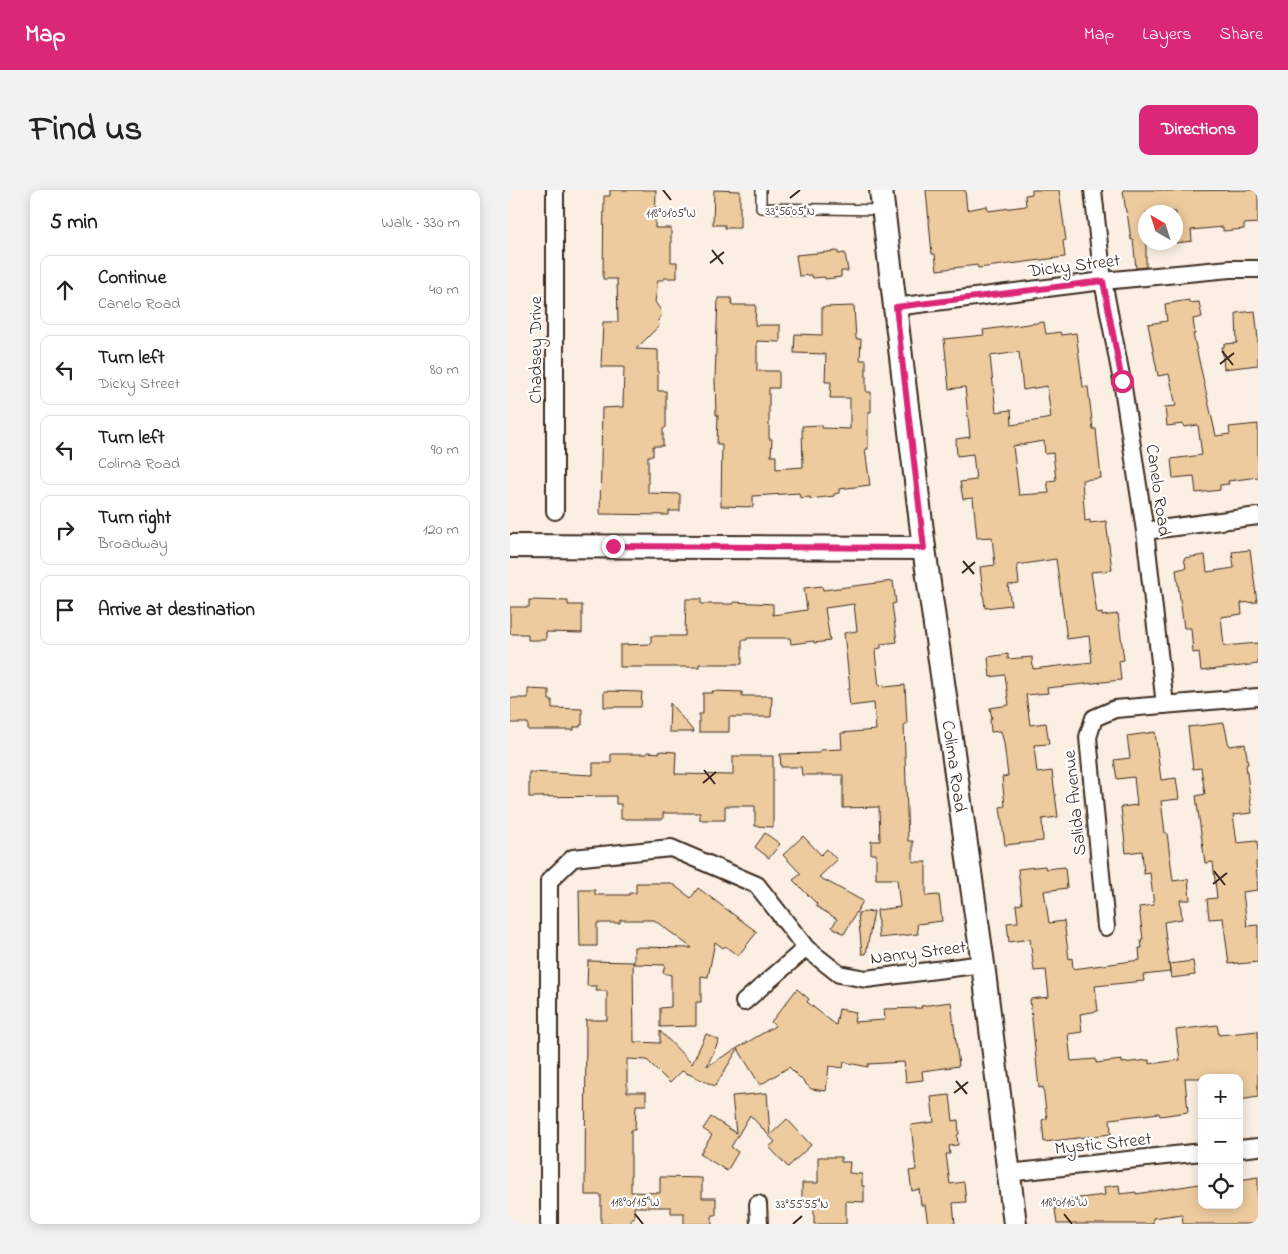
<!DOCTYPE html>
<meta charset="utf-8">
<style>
body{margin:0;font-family:"Indie Flower",sans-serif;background:#f2f2f2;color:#222}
.controls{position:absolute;right:15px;bottom:15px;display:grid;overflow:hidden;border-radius:10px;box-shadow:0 2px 12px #0003}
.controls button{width:45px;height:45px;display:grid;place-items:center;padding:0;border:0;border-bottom:1px solid #e0e0e0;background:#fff;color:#222;font:25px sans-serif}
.compass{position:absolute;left:628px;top:15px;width:45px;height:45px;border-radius:50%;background:#fff;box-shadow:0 2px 12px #0003;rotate:321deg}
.stop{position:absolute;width:15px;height:15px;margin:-11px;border:4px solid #db2777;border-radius:50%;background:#fff}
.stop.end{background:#db2777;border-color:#fff;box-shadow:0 1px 5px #0008}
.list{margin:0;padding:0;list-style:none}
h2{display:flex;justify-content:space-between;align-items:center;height:65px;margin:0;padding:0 20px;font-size:21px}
h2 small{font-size:16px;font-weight:400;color:#767676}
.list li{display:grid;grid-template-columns:32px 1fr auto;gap:15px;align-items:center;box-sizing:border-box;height:70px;margin:0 10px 10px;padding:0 10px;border:1px solid #e0e0e0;border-radius:10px}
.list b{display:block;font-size:19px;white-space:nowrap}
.list p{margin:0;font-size:16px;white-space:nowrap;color:#767676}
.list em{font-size:16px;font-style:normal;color:#767676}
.icon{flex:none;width:28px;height:28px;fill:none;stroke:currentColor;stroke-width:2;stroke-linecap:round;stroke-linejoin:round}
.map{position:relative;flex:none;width:748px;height:1034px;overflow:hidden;border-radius:10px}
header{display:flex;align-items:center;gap:30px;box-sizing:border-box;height:70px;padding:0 25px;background:#db2777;color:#fff}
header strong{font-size:24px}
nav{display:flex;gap:28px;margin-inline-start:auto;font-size:18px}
.intro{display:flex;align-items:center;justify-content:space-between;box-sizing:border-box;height:120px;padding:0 30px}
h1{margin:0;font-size:35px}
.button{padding:12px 22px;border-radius:10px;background:#db2777;color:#fff;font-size:18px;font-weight:700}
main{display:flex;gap:30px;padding:0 30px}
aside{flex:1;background:#fff;border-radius:10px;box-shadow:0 2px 12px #0003}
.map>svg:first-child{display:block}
</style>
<header>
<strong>Map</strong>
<nav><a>Map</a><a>Layers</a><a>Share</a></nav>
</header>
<div class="intro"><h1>Find us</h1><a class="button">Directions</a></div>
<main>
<aside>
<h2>5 min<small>Walk · 330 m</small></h2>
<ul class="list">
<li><svg class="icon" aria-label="ahead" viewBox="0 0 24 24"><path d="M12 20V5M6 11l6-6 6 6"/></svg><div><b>Continue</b><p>Canelo Road</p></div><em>40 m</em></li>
<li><svg class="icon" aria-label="left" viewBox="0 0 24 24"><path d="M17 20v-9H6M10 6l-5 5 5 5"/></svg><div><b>Turn left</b><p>Dicky Street</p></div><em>80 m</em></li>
<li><svg class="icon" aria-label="left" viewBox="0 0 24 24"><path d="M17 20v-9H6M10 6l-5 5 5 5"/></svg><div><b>Turn left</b><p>Colima Road</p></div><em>90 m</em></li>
<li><svg class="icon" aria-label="right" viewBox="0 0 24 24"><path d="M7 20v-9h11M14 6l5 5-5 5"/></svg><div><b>Turn right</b><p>Broadway</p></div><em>120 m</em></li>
<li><svg class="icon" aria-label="arrive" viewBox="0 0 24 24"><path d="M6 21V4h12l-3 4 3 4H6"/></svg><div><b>Arrive at destination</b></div></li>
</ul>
</aside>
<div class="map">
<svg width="748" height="1034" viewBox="0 0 748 1034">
<rect width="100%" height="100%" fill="#faefe2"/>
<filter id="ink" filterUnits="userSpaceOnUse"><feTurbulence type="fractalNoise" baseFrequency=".02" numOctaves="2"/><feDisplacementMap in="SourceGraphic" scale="10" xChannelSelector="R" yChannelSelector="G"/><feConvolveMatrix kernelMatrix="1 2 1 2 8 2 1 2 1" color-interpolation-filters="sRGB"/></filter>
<g filter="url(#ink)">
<path fill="#eecb9f" stroke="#3b2a1e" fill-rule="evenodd" d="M100 0H146L145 38H161V72H167V88H154V90H148L145 112 150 119 151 127 148 130 149 136 126 159 148 160V201H156V237L153 239V256H143V266H138V303L170 304V321H159V325L90 324 92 218 113 217 114 177H91L93 132H108L107 89H93L94 6H100Z
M204 0 230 1V38H215V35H203Z
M416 0H455L457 20 477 16 478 21 516 16 515 5 522 4V0H549L556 50 553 51 555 67 468 78 467 75 427 80 425 64H422Z
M613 0H655V1L748 0V33L734 34V39L713 41V37L681 40 682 51 666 53V22H636V77L626 78 623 49 621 50 617 22H616Z
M328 61V64L335 63 338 81H331V87L315 89V87L303 88 301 85 289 86 286 65Z
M208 108H221L222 115H246L245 135H270V152L247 151V181H269V198H259V249H262L261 266H266V279L293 277 292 236 312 235V238L340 239V208H320L321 192H315L316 164 284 163 285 144 312 145V117L344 116 346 149H351L350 170H356V202H361V222H358V259H355L360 295 329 299V303L324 304V306L300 309V307L290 308 289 303 243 306V317L211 316 212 254H207L208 225H206L205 189Z
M679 110V113L689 112 692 127 683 129 685 144H683L706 246 720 244 719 237 748 234V287L718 291 719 294 710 295V300L686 303 684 286 663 288 661 269 692 265 688 235 674 237 673 234 657 236 655 217 666 216 659 184 648 186 638 134 657 131 655 114Z
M745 121 748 149V175L714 179 712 157H714V154L727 153 726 123Z
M534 132 536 144 550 142 551 145 566 143 573 197H578L583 239H586L591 288 572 290 575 331 580 330V333L596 331 602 380 581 382 587 424 592 423V426L608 424 614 470 609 471 611 490 537 498 538 503 516 505 520 535 536 533 539 554 524 555 527 583 542 581 548 627 532 629 533 651 495 655 490 617 495 616 492 587 498 586 494 553 491 541 481 542 480 529H482L480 518 499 515 495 485 480 487 478 467 498 464V469L522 467 523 479 582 472 579 446 557 449 546 369 507 375 509 394 498 395 501 415 475 418 470 377 485 375 482 347 467 348 463 308 453 309 450 292 466 290 463 264 447 266 446 249 460 247 455 197 439 199 434 149 474 145 473 140ZM509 162 513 200 537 196 541 228 502 235 501 220 486 222 480 166ZM534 251 535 264 543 263 546 290 537 291 539 303 509 305 503 256Z
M740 360 747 412 731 413 732 424 711 427 714 456 748 453V474L691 481 689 462 683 463 681 438H674L666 380 676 378 674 368 695 365 697 382 724 378 722 362Z
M383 391 386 413 382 414 387 452 371 454V458L366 459V462H365L369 496 374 495 375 497 395 495 397 534H394L398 651H403V672H416V706L429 705 432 731 407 734 408 744 369 748 367 720 390 717 387 689H366V664H361V651H370L369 617 333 618V585H292L291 577H271L270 564 310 563V560L332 559 331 543 366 540 364 513 340 516 338 499H340L334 443 347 441 344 414 315 418 320 451 304 453V451L281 454 280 448H237V450H232V474H189V477H110V455L141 454V446H175L176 409H191V414H223V412L263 414V425L297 420 294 398 312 396 313 400Z
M19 410 58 411V415H72V443L36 442V450H18V444H0V417H19Z
M18 499 39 500V510H42V518L72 519V535H70V537H64V540H18V533H0V508H18Z
M94 501 132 502 131 517H94Z
M202 501 232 502V506H262L261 527H219V542H189V524H193V503H203Z
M160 513 184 542H159Z
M714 533 719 556 735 554 738 574 736 575 742 623 723 625 727 653 747 651 748 660V671L746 672 748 700 733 702 737 736 748 735V772L728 774V773L719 774 713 728 699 729 697 709 707 708 703 672 695 673 686 606 695 604 691 578 683 579 678 537Z
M645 542 651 590 666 588 669 609 651 611 655 643H657L663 691 678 689 680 710H670L672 729 654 732 660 782 633 785 634 791 585 796 588 821 570 824 572 842 558 844 561 871 586 869V873L612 870V873L639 870V874L670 870 666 840 707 835 709 845 748 841V907L729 910V888H675L678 922 650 926 649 923 600 929 601 944 534 952 532 930 537 929 533 897 529 898 520 809 539 807 536 780 524 781 520 749 499 752 497 733 508 732 506 715 512 714 508 679 535 676 536 679 555 677 557 698 534 701 539 733 554 731 559 769 562 768 563 779 630 770 629 758H632L631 749H633L629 717 644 715 640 683 634 684 632 661 616 663 611 617 627 615 624 587 607 589 604 570 620 568 617 546Z
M150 561 166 562 165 584 223 585V566H263V637L245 636V616H215V630H190V623H153V629H111V614H106V606L19 607V582L83 585V573H101V564H137V562L150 563Z
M255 643 270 654 259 668 245 657Z
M293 646 311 665 317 659 327 670 309 687 353 711 334 744 322 737 327 729 306 716 307 714 283 690 291 684 273 665Z
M126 693H161L181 708 188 698 247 742 228 766 215 756 213 758 205 752 198 787 191 786V812H186V836L150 837V818L161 817V785L153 783 155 775 124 774V757L182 758 144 730H110V733H87V756H70L69 700H85V705H119L120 703H126Z
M364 721 356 764H352L348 723Z
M78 771 123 772 124 852 150 853V841L182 874 196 844 209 850 197 876 265 836 261 832 287 799 299 809 297 812 326 835 329 819 346 822 344 832 375 830 374 819 412 818 411 816 441 812 449 876 412 881 413 890 396 892 394 872 358 874V877L334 872 333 878 319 876 316 901 301 899 279 877 250 895 228 859 205 896 172 881 160 893 137 870 117 869V902H136V915H126L125 940H121V1002L150 1003V987L192 988V1008H206V1025H202V1034H174V1023H161V1017H124V1028H121V1034H91V1005H75L76 830H97V801H86L87 796H77Z
M683 771 685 785 661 788 659 774Z
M257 903 260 945 277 929 301 955 278 977 259 957 265 952 240 925 221 957 228 962 217 981 190 964 202 945 193 939 201 927 226 943 222 906Z
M440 905 443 931 448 930 449 944 447 945 448 955 439 956 440 964H436L440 994 454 992 456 1012 443 1013 445 1034H418L415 1015H411L409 999 402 1001 399 981 406 980 401 935 424 932 421 907Z
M308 967H331V972H340L339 983 352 984V996H354V1012L336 1011V1034H304V1011H292V993H308Z
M748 987V1034H673L672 1024 643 1028V1034H547L544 1011 595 1005 594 997 609 995 610 1004 626 1002V1004L689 994 692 1015H729V990Z"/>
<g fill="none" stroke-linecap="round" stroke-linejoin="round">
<defs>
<path id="lane" d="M251 0V18L373 20"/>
<path id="street" d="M45 0V321
M583 0 593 91 612 191 635 341 655 515
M385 117 593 91 720 79H748
M635 341 748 326
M596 737 578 547 584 528 605 519 748 507
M234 812 296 758
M729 959 748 957
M498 983 692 962
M248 1014 249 1034
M39 1034V691L63 668 161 658 247 695 296 758 329 784 356 789 473 774"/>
<g id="secondary">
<path id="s1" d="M371 0 414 358 473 774 505 1034"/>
<path d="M0 356 414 358"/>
</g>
</defs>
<use href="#lane" stroke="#3b2a1e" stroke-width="12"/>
<use href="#street" stroke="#3b2a1e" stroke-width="20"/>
<use href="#secondary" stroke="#3b2a1e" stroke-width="26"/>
<use href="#lane" stroke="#fff" stroke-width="9"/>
<use href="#street" stroke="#fff" stroke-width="16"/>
<use href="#secondary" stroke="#fff" stroke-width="22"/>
</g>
</g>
<g fill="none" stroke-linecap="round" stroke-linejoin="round" filter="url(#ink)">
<path stroke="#db2777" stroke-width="6" d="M103 356 414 358 386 117 593 91 612 191"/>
</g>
<path fill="none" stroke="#3b2a1e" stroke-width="2" d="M153 0 161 10M280 8 290 0M202 60 213 74M200 73 214 62M712 161 723 175M710 174 724 163M453 371 464 384M452 383 465 372M194 580 205 594M193 593 206 582M704 681 715 695M703 694 717 683M446 891 457 904M444 903 458 892M125 1024 133 1034M554 1024 562 1034M283 1034 292 1026"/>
<g text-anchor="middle" stroke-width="4.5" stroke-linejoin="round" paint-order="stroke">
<g font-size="18" fill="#3b2a1e" stroke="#fff">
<text transform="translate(564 75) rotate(-7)" y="6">Dicky Street</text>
<text transform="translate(25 160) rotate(-90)" y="6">Chadsey Drive</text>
<text transform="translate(649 300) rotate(82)" y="6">Canelo Road</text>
<text dy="6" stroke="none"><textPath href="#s1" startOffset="581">Colima Road</textPath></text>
<text transform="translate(564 613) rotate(-96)" y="6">Salida Avenue</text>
<text transform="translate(408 762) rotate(-7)" y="6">Nanry Street</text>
<text transform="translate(593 953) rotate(-6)" y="6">Mystic Street</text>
</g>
</g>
<g font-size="12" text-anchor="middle" fill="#3b2a1e" stroke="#fff" stroke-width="4.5" stroke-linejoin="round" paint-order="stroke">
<text x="280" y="25">33°56'05"N</text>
<text x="161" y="27">118°01'05"W</text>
<text x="125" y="1016">118°01'15"W</text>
<text x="554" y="1016">118°01'10"W</text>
<text x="292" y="1018">33°55'55"N</text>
</g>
</svg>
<div class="controls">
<button>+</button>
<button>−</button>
<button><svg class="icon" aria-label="locate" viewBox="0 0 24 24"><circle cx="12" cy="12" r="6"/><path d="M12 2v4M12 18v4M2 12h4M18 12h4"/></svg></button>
</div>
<svg class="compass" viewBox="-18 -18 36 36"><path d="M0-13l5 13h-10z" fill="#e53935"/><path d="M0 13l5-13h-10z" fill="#767676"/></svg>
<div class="stop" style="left:612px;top:191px"></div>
<div class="stop end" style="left:103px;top:356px"></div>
</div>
</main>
